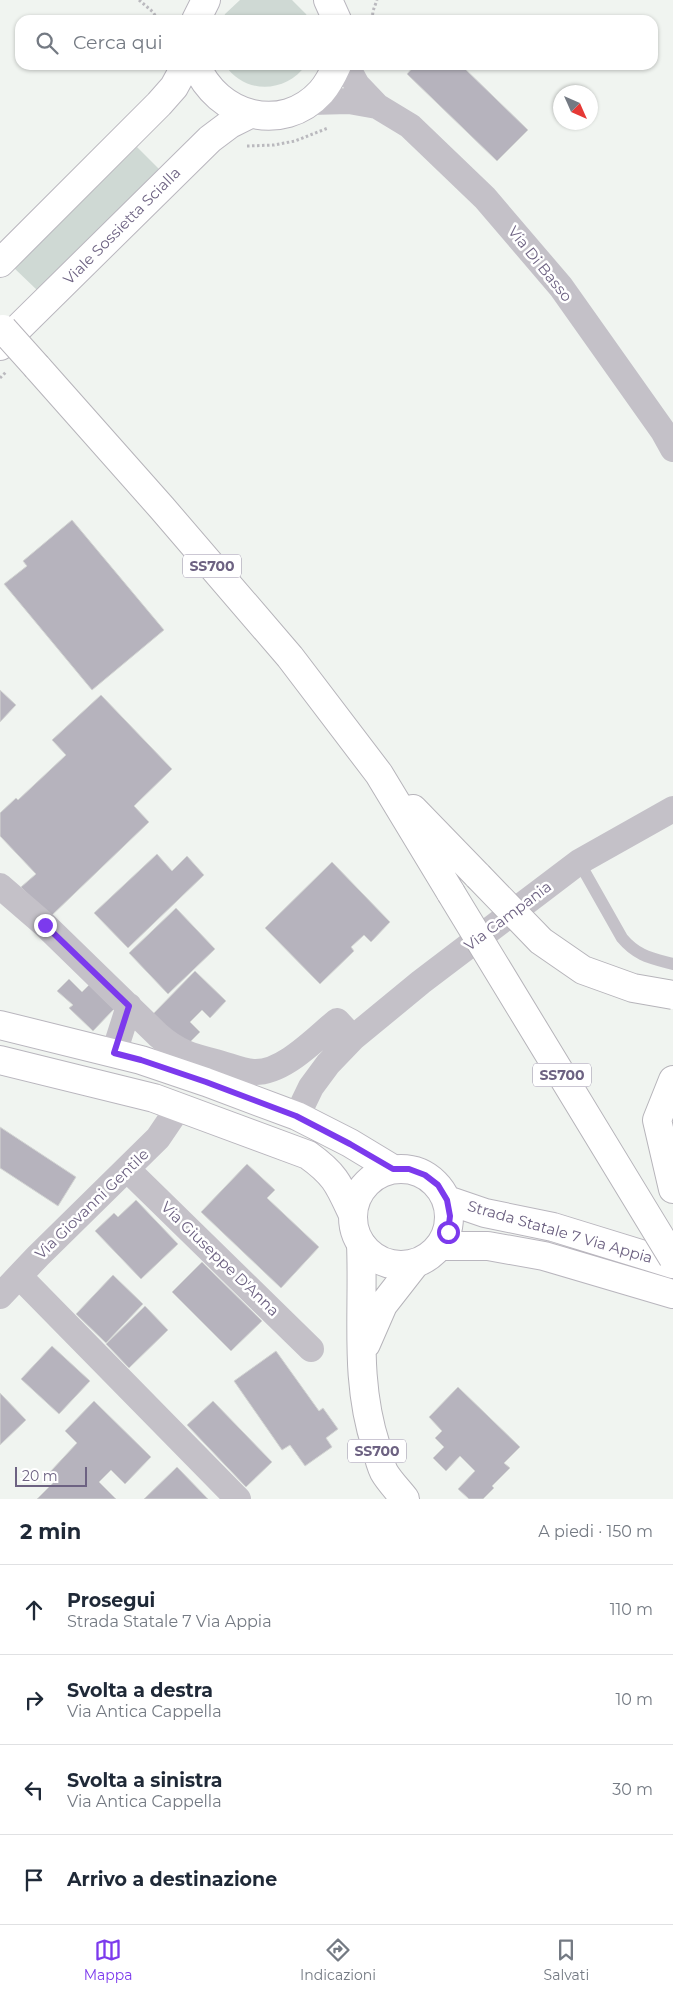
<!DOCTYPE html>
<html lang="it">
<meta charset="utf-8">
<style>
body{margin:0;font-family:Montserrat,sans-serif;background:#f2f2f3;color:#1f2937}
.compass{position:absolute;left:553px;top:85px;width:45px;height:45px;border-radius:50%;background:#fff;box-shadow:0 1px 4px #0004;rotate:135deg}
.scale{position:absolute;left:15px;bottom:12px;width:72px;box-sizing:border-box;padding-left:5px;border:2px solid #6d6282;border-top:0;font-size:14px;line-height:18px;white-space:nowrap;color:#6d6282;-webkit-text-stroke:4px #fff;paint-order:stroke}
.stop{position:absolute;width:15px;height:15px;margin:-11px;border:4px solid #7c3aed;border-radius:50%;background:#fff}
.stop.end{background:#7c3aed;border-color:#fff;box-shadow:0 1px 5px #0008}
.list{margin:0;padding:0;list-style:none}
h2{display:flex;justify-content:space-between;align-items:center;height:65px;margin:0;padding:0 20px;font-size:21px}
h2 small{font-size:16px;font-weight:400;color:#747a83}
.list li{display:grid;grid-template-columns:32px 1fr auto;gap:15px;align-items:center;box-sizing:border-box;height:90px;padding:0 20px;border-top:1px solid #e0e1e3}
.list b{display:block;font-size:19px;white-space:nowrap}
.list p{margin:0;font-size:16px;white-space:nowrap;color:#747a83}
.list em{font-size:16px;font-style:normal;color:#747a83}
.icon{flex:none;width:28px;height:28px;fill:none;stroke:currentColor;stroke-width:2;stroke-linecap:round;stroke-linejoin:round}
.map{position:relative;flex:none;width:673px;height:1499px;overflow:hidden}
.search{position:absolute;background:#fff;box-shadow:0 1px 4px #0004;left:15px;right:15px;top:15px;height:55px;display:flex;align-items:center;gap:12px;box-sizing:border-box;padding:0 18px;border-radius:15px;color:#747a83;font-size:19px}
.sheet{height:425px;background:#fff}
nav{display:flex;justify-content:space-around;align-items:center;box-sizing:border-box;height:70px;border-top:1px solid #e0e1e3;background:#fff;font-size:14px;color:#747a83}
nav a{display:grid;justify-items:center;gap:2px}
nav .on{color:#7c3aed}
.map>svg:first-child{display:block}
</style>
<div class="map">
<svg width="673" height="1499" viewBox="0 0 673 1499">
<rect width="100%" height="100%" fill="#f0f4f0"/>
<path fill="#cfd9d4" d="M240 0H292L306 14 309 20H223L225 14Z
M225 65H306C286 93 245 95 225 65Z
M137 147 160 170 37 290 13 267Z"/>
<path fill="#b6b3bd" stroke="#d3d5d3" d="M415 65H461L528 130 497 161 407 74Z
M72 520 164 630 92 690 4 584 27 566 23 561Z
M0 690 16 705 0 722Z
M101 695 172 769 134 806 149 822 50 917 21 887 36 874 0 836V813L16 798 18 800 66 755 52 740Z
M157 854 172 871 187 856 204 875 128 948 94 913Z
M332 862 390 922 371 942 364 935 351 947 354 951 320 984 265 928Z
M176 908 215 949 168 994 129 953Z
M195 971 226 1001 210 1018 202 1010 190 1022 200 1032 185 1047 152 1015Z
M69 979 82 992 89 985 114 1009 93 1031 69 1008 73 1005 57 991Z
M0 1127 76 1177 58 1206 0 1168Z
M247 1164 275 1190 267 1198 319 1247 281 1288 201 1212Z
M136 1200 178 1244 141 1279 95 1231 114 1213 118 1217Z
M202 1262 262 1321 231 1351 172 1292Z
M113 1275 143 1304 106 1343 76 1314Z
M145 1306 168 1330 129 1368 106 1344Z
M52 1346 90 1381 59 1414 21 1379Z
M276 1351 319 1411 323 1408 338 1429 326 1438 332 1447 305 1466 290 1445 282 1450 234 1381Z
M458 1387 520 1447 504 1463 510 1468 492 1486 494 1488 483 1499H469L458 1489 475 1471 460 1456 446 1471 433 1458 444 1447 435 1438 442 1431 429 1417Z
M0 1393 26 1420 0 1445Z
M94 1401 151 1457 125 1484 111 1470 99 1482 116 1499H37L57 1479 50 1472 77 1443 65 1431Z
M213 1401 272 1462 246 1487 187 1425Z
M177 1467 208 1499H144Z"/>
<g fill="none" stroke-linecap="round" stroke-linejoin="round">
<defs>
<path id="secondary" d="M328 0 337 20
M196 20 206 0
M196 65C217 116 282 135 321 92 328 84 333 74 337 65
M0 263 159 104 174 87 186 65
M0 346 210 139 230 124 250 114
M0 1025 141 1060 206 1082 297 1116 350 1143 393 1169
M0 1060 154 1098 308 1155C336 1175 339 1185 353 1215
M353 1217a48 48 0 1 1 96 0a48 48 0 1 1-96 0Z
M447 1200 485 1213 553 1227 673 1264
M440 1246H488L544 1256 673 1294"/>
<path id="highway" d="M37 367 162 508 290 657 379 774 451 893
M413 809 478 876
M673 1080 657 1120 673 1189
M361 1244C364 1313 354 1379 376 1446 378 1455 380 1464 384 1472 389 1481 399 1491 405 1499
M366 1344 383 1305 415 1264"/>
</defs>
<use href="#secondary" stroke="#b9b6be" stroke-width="30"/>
<use href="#highway" stroke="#b6b4ba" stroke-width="30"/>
<path stroke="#bab9be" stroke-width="3" stroke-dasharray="2.5 2.5" stroke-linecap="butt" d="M139 0 153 12 158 20
M372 20 373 11 377 0
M247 146 274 145 295 141 328 128
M0 378 7 371"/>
<path stroke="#c4c1c8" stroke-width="12" d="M579 862 622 938C637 956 651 958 673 964"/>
<path stroke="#c4c1c8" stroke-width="26" d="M346 65 357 85 377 106
M310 102 349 101 377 106 410 126 485 198 561 287 663 431 673 449
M0 886 45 925 158 1035C177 1052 192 1056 216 1062 228 1065 241 1071 253 1072 283 1074 316 1038 337 1021L353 1038
M114 1053 129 1006
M297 1116 311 1087 328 1064 353 1038 421 982 579 862 673 809
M128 1170 311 1349
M19 1276 238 1499
M0 1296 38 1256 158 1138 179 1107"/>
<use href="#secondary" stroke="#fff" stroke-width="28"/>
<use href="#highway" stroke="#fff" stroke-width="28"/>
<defs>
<path id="highway-bridge" d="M3 329 37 367
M478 876 541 941 583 970 633 988 673 995
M451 893 673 1258"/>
</defs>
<use href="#highway-bridge" stroke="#b6b4ba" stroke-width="30" stroke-linecap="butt"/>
<use href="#highway-bridge" stroke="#fff" stroke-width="28"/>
</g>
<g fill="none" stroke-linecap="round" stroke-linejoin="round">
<path stroke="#7c3aed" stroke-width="6" d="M45 925 129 1006 114 1053 141 1060 206 1082 296 1116 350 1144 393 1169H409L425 1175 438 1185 447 1200 450 1216 448 1232"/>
</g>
<g text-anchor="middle" stroke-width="5" stroke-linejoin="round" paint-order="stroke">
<g fill="#fff" stroke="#9991a8" stroke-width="1">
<rect x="183" y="554.5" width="58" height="23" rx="4"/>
<rect x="533" y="1063.5" width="58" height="23" rx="4"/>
<rect x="348" y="1439.5" width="58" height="23" rx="4"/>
</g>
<g font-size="14" font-weight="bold" fill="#6d6282">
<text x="212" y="571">SS700</text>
<text x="562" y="1080">SS700</text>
<text x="377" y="1456">SS700</text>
</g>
<g font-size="15" fill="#6d6282" stroke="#fff">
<text transform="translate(122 226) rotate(-45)" y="5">Viale Sossietta Scialla</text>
<text transform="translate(540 264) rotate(51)" y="5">Via Di Basso</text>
<text transform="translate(508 916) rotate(-37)" y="5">Via Campania</text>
<text transform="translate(92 1204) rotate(-44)" y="5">Via Giovanni Gentile</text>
<text transform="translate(560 1232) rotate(16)" y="5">Strada Statale 7 Via Appia</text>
<text transform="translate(220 1259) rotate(44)" y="5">Via Giuseppe D'Anna</text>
</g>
</g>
</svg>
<svg class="compass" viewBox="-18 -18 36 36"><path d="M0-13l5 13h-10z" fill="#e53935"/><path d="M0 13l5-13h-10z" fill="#747a83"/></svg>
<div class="scale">20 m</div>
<div class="stop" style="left:448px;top:1232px"></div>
<div class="stop end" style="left:45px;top:925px"></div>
<div class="search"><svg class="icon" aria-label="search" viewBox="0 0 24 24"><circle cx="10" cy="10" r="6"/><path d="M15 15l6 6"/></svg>Cerca qui</div>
</div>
<section class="sheet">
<h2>2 min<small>A piedi · 150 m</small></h2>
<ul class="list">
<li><svg class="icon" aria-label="ahead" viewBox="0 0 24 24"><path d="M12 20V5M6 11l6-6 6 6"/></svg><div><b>Prosegui</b><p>Strada Statale 7 Via Appia</p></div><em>110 m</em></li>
<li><svg class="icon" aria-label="right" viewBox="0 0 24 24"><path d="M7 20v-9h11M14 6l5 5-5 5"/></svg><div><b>Svolta a destra</b><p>Via Antica Cappella</p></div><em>10 m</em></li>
<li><svg class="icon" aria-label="left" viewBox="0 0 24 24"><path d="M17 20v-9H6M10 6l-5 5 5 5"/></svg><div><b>Svolta a sinistra</b><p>Via Antica Cappella</p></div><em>30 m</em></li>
<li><svg class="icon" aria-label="arrive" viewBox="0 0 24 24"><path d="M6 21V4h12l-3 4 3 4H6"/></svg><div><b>Arrivo a destinazione</b></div></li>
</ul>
</section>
<nav>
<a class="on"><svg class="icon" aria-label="map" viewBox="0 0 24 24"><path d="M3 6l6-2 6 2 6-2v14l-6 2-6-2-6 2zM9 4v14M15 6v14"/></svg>Mappa</a>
<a><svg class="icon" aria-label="directions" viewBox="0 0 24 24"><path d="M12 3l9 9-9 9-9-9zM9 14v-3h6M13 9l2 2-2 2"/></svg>Indicazioni</a>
<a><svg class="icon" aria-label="saved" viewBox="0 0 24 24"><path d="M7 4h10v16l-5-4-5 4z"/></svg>Salvati</a>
</nav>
